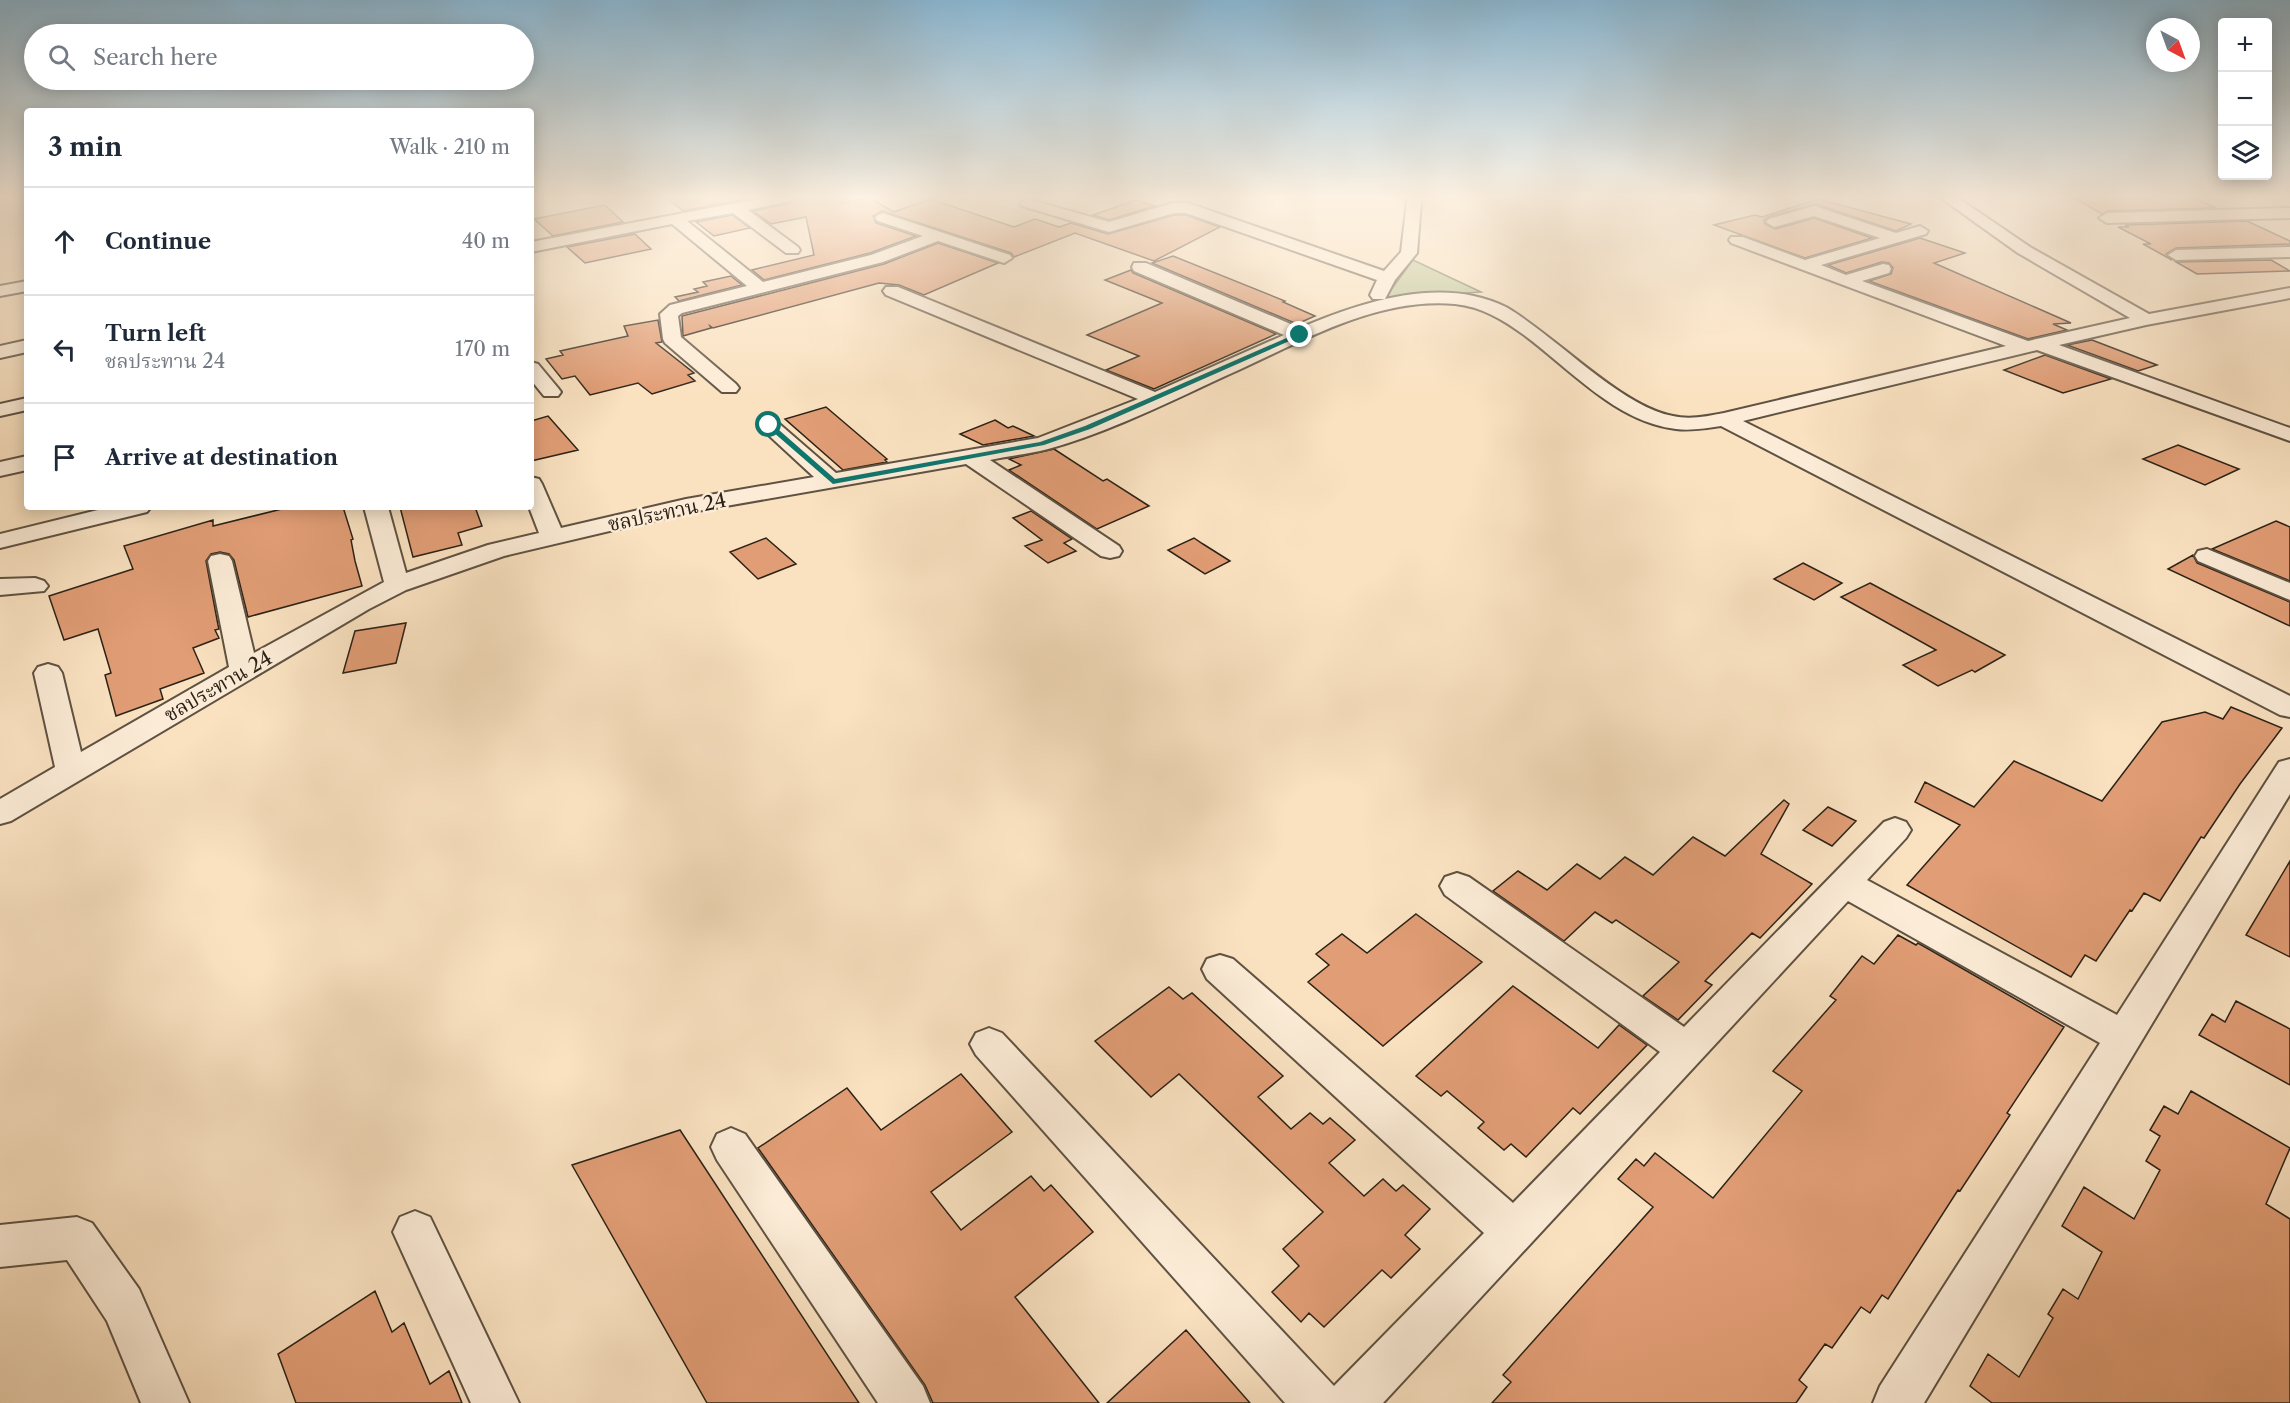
<!DOCTYPE html>
<meta charset="utf-8">
<style>
body{margin:0;font-family:"Libre Caslon Text","Noto Serif Thai",serif;background:#f2f2f3;color:#1f2937}
.controls{position:absolute;right:18px;top:18px;display:grid;overflow:hidden;border-radius:6px;box-shadow:0 3px 15px #0003}
.controls button{width:54px;height:54px;display:grid;place-items:center;padding:0;border:0;border-bottom:2px solid #e0e1e3;background:#fff;color:#1f2937;font:30px sans-serif}
.compass{position:absolute;left:2146px;top:18px;width:54px;height:54px;border-radius:50%;background:#fff;box-shadow:0 3px 15px #0003;rotate:139deg}
.stop{position:absolute;width:18px;height:18px;margin:-14px;border:4px solid #0f766e;border-radius:50%;background:#fff}
.stop.end{background:#0f766e;border-color:#fff;box-shadow:0 2px 6px #0008}
.list{margin:0;padding:0;list-style:none}
h2{display:flex;justify-content:space-between;align-items:center;height:78px;margin:0;padding:0 24px;font-size:26px}
h2 small{font-size:20px;font-weight:400;color:#747a83}
.list li{display:grid;grid-template-columns:39px 1fr auto;gap:18px;align-items:center;box-sizing:border-box;height:108px;padding:0 24px;border-top:2px solid #e0e1e3}
.list b{display:block;font-size:22px;white-space:nowrap}
.list p{margin:0;font-size:20px;white-space:nowrap;color:#747a83}
.list em{font-size:20px;font-style:normal;color:#747a83}
.icon{flex:none;width:33px;height:33px;fill:none;stroke:currentColor;stroke-width:2;stroke-linecap:round;stroke-linejoin:round}
.map{position:relative;flex:none;width:2290px;height:1403px;overflow:hidden}
.search{position:absolute;background:#fff;box-shadow:0 3px 15px #0003;left:24px;top:24px;width:510px;height:66px;display:flex;align-items:center;gap:15px;box-sizing:border-box;padding:0 21px;border-radius:33px;color:#747a83;font-size:22px}
.panel{position:absolute;background:#fff;box-shadow:0 3px 15px #0003;left:24px;top:108px;width:510px;height:402px;border-radius:6px}
.map>svg:first-child{display:block}
</style>
<div class="map">
<svg width="2290" height="1403" viewBox="0 0 2290 1403">
<rect width="100%" height="100%" fill="#fae2c1"/>
<filter id="stains"><feTurbulence type="fractalNoise" baseFrequency=".00333" numOctaves="4"/><feColorMatrix values="0 0 0 0 .2 0 0 0 0 .09 0 0 0 0 .02 0 0 0 .5 -.17"/></filter>
<radialGradient id="worn" r=".72"><stop offset=".6" stop-color="#630" stop-opacity="0"/><stop offset="1" stop-color="#630" stop-opacity=".3"/></radialGradient>
<path fill="#bbc495" stroke="#737356" stroke-width="1.5" d="M1413 260 1481 292 1384 299Z"/>
<path fill="#e19d75" stroke="#2b2217" stroke-width="1.5" d="M667 198H752L683 211Z
M794 198H842V203L870 198 894 212 930 199 1014 227 1035 219 1059 227 1071 223 1108 234 1174 215H1186L1220 227 1154 261 1075 233 1014 257 1011 253 882 211 873 216 876 223 916 236 870 253 764 280 752 270 814 255 806 217 771 224 753 211 790 203Z
M2074 198H2194L2216 208 2107 211 2102 214Z
M1818 199 1911 224 1896 231 1815 204 1768 217 1764 220 1765 224 1775 229 1814 218 1872 238 1805 258 1714 225 1755 215 1762 217Z
M1136 200 1155 206 1109 220 1093 215Z
M605 205 623 222 553 236 534 219Z
M732 215 750 228 714 236 696 222Z
M2247 221 2290 241V244L2176 248 2166 254 2172 260 2143 244H2151L2118 227H2129L2125 225Z
M635 234 651 249 585 263 567 247Z
M1920 238 1965 253 1934 263 2071 323 2053 324 2067 330 2028 339 1869 281 1891 274 1893 268 1889 263 1882 262 1846 273 1828 265Z
M938 243 998 263 924 295 899 285 879 283 713 328 710 326 711 328 683 336 682 316 884 264Z
M1173 256 1285 301 1283 302 1315 316 1297 324 1152 263Z
M2271 260 2290 271 2197 274 2176 262Z
M1131 270 1133 273 1276 334 1154 389 1106 370 1139 356 1087 335 1162 303 1105 280Z
M731 276 742 285 679 301 675 297 698 292 694 289 707 286 703 282Z
M658 320 662 342 656 343 694 373 688 375 695 381 652 394 638 383 590 395 575 376 562 379 546 359 563 355 560 351 628 336 624 326Z
M2092 340 2157 365 2138 371 2067 345Z
M2045 355 2111 379 2063 393 2004 370Z
M826 407 887 459 885 460 887 462 843 470 785 419Z
M548 416 578 450 531 461V421Z
M995 420 1008 428 1013 426 1034 436 983 445 960 434Z
M2178 445 2239 469 2205 485 2143 459Z
M1054 449 1103 481 1107 479 1149 506 1097 529 1009 470 1021 465 1009 459Z
M290 507H343L353 539 351 540 355 561 362 586 248 617 234 560 229 554 220 552 211 554 206 561 218 625 219 629 215 630 219 638 193 648 204 673 160 689 163 699 116 716 105 675 111 673 98 629 64 640 49 596 133 569 124 546 213 520V526Z
M400 507H475L482 526 458 533 462 545 413 557Z
M1031 511 1072 539 1064 543 1076 551 1048 563 1025 546 1042 540 1013 518Z
M2276 521 2290 527V581L2212 549Z
M766 538 796 564 758 579 730 552Z
M1194 538 1203 544 1230 561 1205 574 1168 550Z
M2193 555 2197 563 2290 602V626L2168 569Z
M1803 563 1842 583 1814 600 1774 579Z
M1870 583 2005 655 1975 672 1972 670 1938 686 1903 665 1936 650 1841 597Z
M406 623 396 663 343 673 355 631Z
M2231 707 2282 728 2240 784 2204 838 2201 837 2160 901 2144 893 2132 911 2130 910 2096 961 2085 955 2071 977 1907 885 1960 825 1915 802 1925 782 1974 807 2014 761 2102 801 2162 722 2205 712 2223 719Z
M1784 800 1789 804 1761 854 1812 884 1760 938 1752 933 1705 981 1712 985 1678 1020 1643 996 1679 962 1616 920 1612 923 1595 912 1564 941 1493 891 1518 871 1547 890 1577 864 1600 879 1625 857 1653 875 1693 837 1725 856Z
M1828 807 1856 821 1832 846 1803 830Z
M2290 861V957L2246 935Z
M1416 914 1482 962 1383 1046 1308 982 1329 965 1316 954 1342 934 1367 953Z
M1898 935 1916 945 1918 943 2064 1027 2007 1113 2010 1115 1960 1191 1958 1190 1888 1299 1882 1295 1870 1313 1861 1307 1832 1348 1825 1344 1799 1380 1807 1387 1796 1403H1492L1511 1382 1503 1375 1653 1207 1618 1179 1636 1159 1644 1166 1655 1153 1713 1198 1802 1091 1773 1071 1836 1000 1830 996 1862 956 1874 964Z
M1513 986 1598 1048 1619 1025 1647 1045 1580 1114 1573 1108 1526 1157 1511 1144 1504 1150 1478 1128 1484 1122 1447 1091 1441 1096 1416 1076Z
M1169 987 1183 999 1192 993 1283 1076 1258 1097 1291 1129 1310 1113 1323 1124 1330 1118 1355 1140 1329 1163 1364 1196 1383 1179 1396 1191 1403 1185 1430 1209 1405 1235 1420 1249 1391 1278 1382 1270 1324 1327 1309 1313 1301 1322 1272 1292 1299 1266 1283 1249 1323 1212 1179 1074 1151 1097 1095 1041Z
M2236 1001 2290 1029V1085L2199 1035 2212 1014 2225 1022Z
M961 1074 1012 1132 931 1192 961 1230 1031 1176 1044 1191 1051 1185 1093 1232 1015 1297 1099 1403H933L925 1385 758 1148 847 1088 881 1130Z
M2191 1091 2290 1148 2266 1204 2290 1219V1403H1992L1970 1386 1988 1354 2019 1377 2053 1318 2048 1314 2063 1289 2078 1299 2102 1252 2062 1226 2084 1187 2134 1219 2160 1170 2146 1161 2160 1136 2150 1130 2164 1106 2178 1114Z
M680 1130 859 1403H707L572 1165Z
M375 1291 392 1332 404 1323 430 1384 449 1371 462 1403H296L278 1354Z
M1186 1330 1250 1403H1107Z"/>
<g fill="none" stroke-linecap="round" stroke-linejoin="round">
<defs>
<path id="minor" d="M763 198H792L790 201 748 210 798 247 800 250 798 253H786L733 213 687 221 763 282 871 255 923 236 878 221 875 218 878 215 883 213 1010 255 1012 258 1004 263 938 241 883 262 682 313 678 316 681 337 736 384 739 388 736 392H722L665 343 663 339 660 314 670 305 747 286 672 224 531 252V242Z
M1405 198H1419L1421 202 1417 253 1395 280 1385 299H1373L1370 295 1377 280 1186 213H1174L1109 232 1022 206 1020 203 1027 199 1109 222 1173 203H1188L1384 271 1401 252 1407 202Z
M1941 198H1958L2030 247 2149 314 2290 288V298L2146 325 2059 345 2290 428V441L2037 350 1743 421 2290 696V717L2280 715 1721 426C1707 428 1691 431 1676 429 1616 422 1570 369 1524 335 1502 319 1482 307 1455 304 1376 297 1301 342 1232 373 1173 400 1110 432 1048 449 1029 454 1009 456 990 460L1119 546 1122 551 1119 556 1110 558 1101 556 966 464 686 513 504 556 406 590 369 609 11 821 0 824V799L55 767 34 673 38 667 48 664 58 667 62 673 81 752 229 667 208 561 211 556 220 554 229 556 232 561 254 653 384 582 364 507H388L406 573 488 545 539 533 529 507H531V477L539 479 542 484 561 528 686 499 814 477 762 429 759 425 762 421 769 419 776 421 836 473 1038 438 1138 399 886 295 883 291 886 287H898L1155 392 1284 335 1134 271 1132 267 1134 263H1146L1300 328C1361 302 1442 275 1506 307 1556 336 1620 406 1673 416 1690 420 1708 416 1724 413L2006 346 1731 243 1729 240 1731 237H1743L1805 260 1880 238 1814 216 1774 227 1766 222 1769 219 1814 206 1896 233 1920 226 1928 231 1926 234 1821 265 1846 275 1883 264 1889 265 1891 269 1889 273 1862 281 2028 341 2130 318 2018 253Z
M2290 208V218L2107 223 2099 218 2107 213Z
M2290 247V257L2176 260 2168 255 2176 250Z
M27 281V291L0 296V286Z
M27 340V352L0 358V346Z
M531 362 538 364 558 388 561 392 558 396H544L531 380Z
M27 398V410L0 416V404Z
M27 456V470L0 476V462Z
M110 507H151L147 512 0 548V534Z
M2207 549 2290 583V600L2198 561 2195 556 2198 551Z
M35 578 44 581 48 586 44 591 0 595V579Z
M2290 759V794L1924 1403H1873L1880 1386 2100 1043 1848 901 1383 1403H1285L976 1055 970 1044 976 1033 989 1028 1002 1033 1334 1386 1484 1233 1207 979 1202 969 1207 959 1220 955 1233 959 1513 1203 1660 1052 1445 895 1440 886 1445 877 1457 873 1469 877 1684 1027 1884 822 1895 818 1906 822 1911 830 1906 838 1867 880 2117 1015 2279 762Z
M731 1128 745 1134 923 1386 930 1403H878L717 1160 711 1147 717 1134Z
M415 1211 430 1217 519 1403H471L393 1232 400 1217Z
M77 1217 92 1223 139 1289 189 1403H141L107 1321 67 1260 0 1267V1225Z"/>
</defs>
<use href="#minor" stroke="#5f5242" stroke-width="4"/>
<use href="#minor" fill="#fcecd7" fill-rule="evenodd"/>
</g>
<linearGradient id="sky" x2="0" y2="1"><stop stop-color="#8ab8d4"/><stop offset="0.5" stop-color="#fdf2e3"/><stop offset="1" stop-color="#fdf2e3" stop-opacity="0"/></linearGradient>
<rect width="2290" height="394" fill="url(#sky)"/>
<path fill="#0f766e" d="M1298 333 1303 335 1090 429 1044 445 833 484 765 425 771 423 835 479 1040 442 1085 426Z"/>
<g text-anchor="middle" stroke-width="5" stroke-linejoin="round" paint-order="stroke">
<g font-size="20" fill="#2b2217" stroke="#fcecd7">
<text transform="translate(667 512) rotate(-12)" y="7">ชลประทาน 24</text>
<text transform="translate(218 686) rotate(-30)" y="7">ชลประทาน 24</text>
</g>
</g>
<rect width="100%" height="100%" filter="url(#stains)"/>
<rect width="100%" height="100%" fill="url(#worn)"/>
</svg>
<div class="controls">
<button>+</button>
<button>−</button>
<button><svg class="icon" aria-label="layers" viewBox="0 0 24 24"><path d="M12 4l9 5-9 5-9-5zM3 14l9 5 9-5"/></svg></button>
</div>
<svg class="compass" viewBox="-18 -18 36 36"><path d="M0-13l5 13h-10z" fill="#e53935"/><path d="M0 13l5-13h-10z" fill="#747a83"/></svg>
<div class="stop" style="left:769px;top:425px"></div>
<div class="stop end" style="left:1300px;top:335px"></div>
<div class="search"><svg class="icon" aria-label="search" viewBox="0 0 24 24"><circle cx="10" cy="10" r="6"/><path d="M15 15l6 6"/></svg>Search here</div>
<section class="panel">
<h2>3 min<small>Walk · 210 m</small></h2>
<ul class="list">
<li><svg class="icon" aria-label="ahead" viewBox="0 0 24 24"><path d="M12 20V5M6 11l6-6 6 6"/></svg><div><b>Continue</b></div><em>40 m</em></li>
<li><svg class="icon" aria-label="left" viewBox="0 0 24 24"><path d="M17 20v-9H6M10 6l-5 5 5 5"/></svg><div><b>Turn left</b><p>ชลประทาน 24</p></div><em>170 m</em></li>
<li><svg class="icon" aria-label="arrive" viewBox="0 0 24 24"><path d="M6 21V4h12l-3 4 3 4H6"/></svg><div><b>Arrive at destination</b></div></li>
</ul>
</section>
</div>
